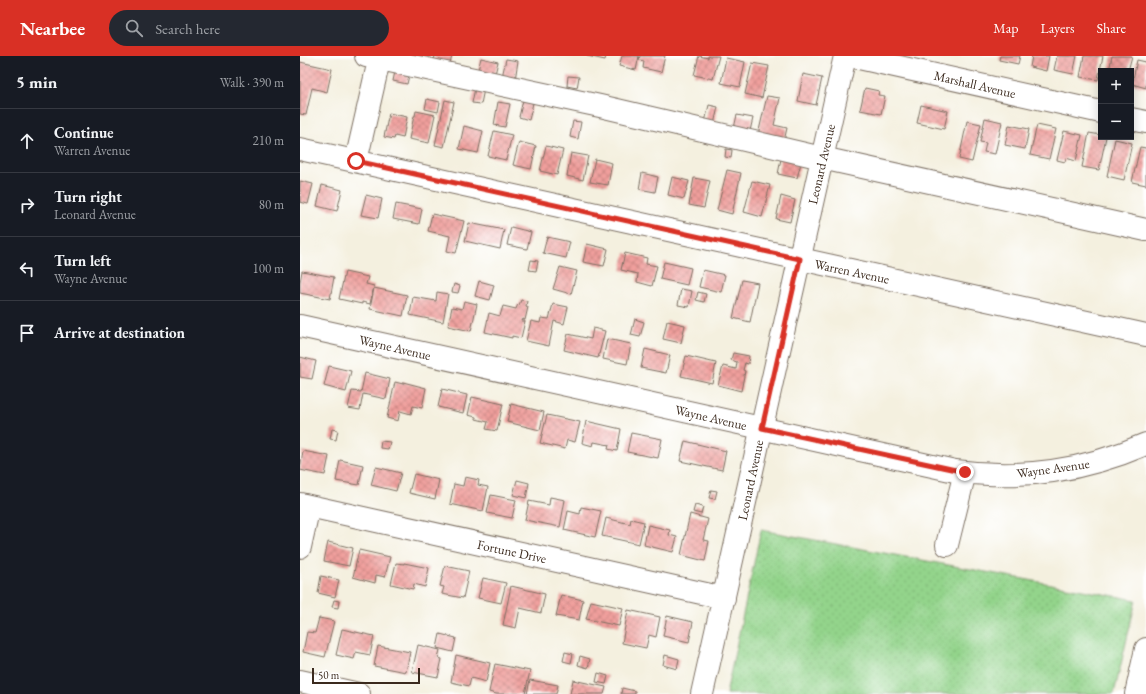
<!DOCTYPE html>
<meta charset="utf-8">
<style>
body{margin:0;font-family:"EB Garamond",serif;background:#242831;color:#f1f3f6}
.controls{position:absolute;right:12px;top:12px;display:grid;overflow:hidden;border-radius:0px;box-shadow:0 2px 10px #0003}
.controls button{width:36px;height:36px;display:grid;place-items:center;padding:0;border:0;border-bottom:1px solid #363941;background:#171b24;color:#f1f3f6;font:20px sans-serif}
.scale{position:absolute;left:12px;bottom:10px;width:108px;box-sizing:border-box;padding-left:4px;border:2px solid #3b2a1e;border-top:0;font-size:11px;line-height:14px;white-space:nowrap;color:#3b2a1e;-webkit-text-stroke:3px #fff;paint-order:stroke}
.stop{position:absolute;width:12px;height:12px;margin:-9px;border:3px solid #d93025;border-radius:50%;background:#fff}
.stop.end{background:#d93025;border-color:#fff;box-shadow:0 1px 4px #0008}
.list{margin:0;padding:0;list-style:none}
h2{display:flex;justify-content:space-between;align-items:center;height:52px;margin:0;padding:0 16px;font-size:17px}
h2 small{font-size:13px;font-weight:400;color:#9ea1a6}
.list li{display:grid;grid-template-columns:26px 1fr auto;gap:12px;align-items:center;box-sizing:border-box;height:64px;padding:0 16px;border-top:1px solid #363941}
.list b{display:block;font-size:15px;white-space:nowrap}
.list p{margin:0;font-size:13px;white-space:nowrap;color:#9ea1a6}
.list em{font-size:13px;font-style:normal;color:#9ea1a6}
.icon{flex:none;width:22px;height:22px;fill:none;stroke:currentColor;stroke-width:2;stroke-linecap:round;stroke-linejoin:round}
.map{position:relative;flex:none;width:846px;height:638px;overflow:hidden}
header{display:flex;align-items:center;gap:24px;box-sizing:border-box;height:56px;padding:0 20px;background:#d93025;color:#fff}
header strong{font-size:19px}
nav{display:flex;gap:22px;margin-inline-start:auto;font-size:14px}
.search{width:280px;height:36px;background:#242831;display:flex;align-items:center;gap:10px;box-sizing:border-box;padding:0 14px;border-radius:22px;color:#9ea1a6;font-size:15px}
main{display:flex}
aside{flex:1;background:#171b24}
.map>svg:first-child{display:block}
</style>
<header>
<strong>Nearbee</strong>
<div class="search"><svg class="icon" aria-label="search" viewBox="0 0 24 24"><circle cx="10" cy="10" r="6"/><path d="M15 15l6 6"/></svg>Search here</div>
<nav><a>Map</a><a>Layers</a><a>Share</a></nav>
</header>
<main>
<aside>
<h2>5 min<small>Walk · 390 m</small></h2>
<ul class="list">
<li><svg class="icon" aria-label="ahead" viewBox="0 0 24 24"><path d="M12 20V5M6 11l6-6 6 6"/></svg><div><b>Continue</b><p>Warren Avenue</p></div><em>210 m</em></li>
<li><svg class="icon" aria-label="right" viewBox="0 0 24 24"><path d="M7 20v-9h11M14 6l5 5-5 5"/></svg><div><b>Turn right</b><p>Leonard Avenue</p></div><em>80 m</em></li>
<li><svg class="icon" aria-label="left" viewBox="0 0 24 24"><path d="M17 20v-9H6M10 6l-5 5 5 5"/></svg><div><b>Turn left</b><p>Wayne Avenue</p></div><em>100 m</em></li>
<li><svg class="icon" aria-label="arrive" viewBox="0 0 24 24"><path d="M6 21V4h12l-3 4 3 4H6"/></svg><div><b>Arrive at destination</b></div></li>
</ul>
</aside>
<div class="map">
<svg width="846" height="638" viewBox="0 0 846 638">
<defs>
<pattern id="grass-dots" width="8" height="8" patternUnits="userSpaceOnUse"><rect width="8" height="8" fill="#93d48b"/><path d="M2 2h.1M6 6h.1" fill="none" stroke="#80b678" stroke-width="1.8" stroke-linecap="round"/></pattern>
<pattern id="building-cross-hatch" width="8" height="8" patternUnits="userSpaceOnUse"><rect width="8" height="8" fill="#f09f9c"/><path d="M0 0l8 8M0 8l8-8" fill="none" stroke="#c4827f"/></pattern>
</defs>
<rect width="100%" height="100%" fill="#fff"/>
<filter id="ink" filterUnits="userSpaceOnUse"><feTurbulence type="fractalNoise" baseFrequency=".025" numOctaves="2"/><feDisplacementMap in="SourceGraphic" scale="8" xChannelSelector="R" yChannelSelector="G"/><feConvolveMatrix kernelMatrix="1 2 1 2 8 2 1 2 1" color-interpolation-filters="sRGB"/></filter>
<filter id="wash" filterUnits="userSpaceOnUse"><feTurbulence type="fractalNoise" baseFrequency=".012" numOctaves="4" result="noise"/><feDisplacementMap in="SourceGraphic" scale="16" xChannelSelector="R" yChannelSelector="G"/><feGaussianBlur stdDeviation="0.9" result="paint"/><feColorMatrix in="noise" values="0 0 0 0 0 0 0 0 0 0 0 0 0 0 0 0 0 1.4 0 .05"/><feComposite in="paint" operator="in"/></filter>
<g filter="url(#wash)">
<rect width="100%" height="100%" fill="#f4f0df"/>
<path fill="url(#grass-dots)" stroke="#677f54" d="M461 474 836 544 814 638H426Z"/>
<g id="blocks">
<path fill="url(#building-cross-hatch)" d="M135 0H152L149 12 133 8Z
M287 0H306L305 4Z
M322 0H339L336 14 319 10Z
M340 0H365L361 16 343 12 344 5 339 4Z
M399 0 408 2V0H419L413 23 394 19Z
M700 0H720L718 8 699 4Z
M732 0H749L746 15 730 11Z
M757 0H777L773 18 754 14Z
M784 0H803L798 24 780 21Z
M812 0H832L828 15H809Z
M181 2 198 6 194 22 177 18Z
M426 2 445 6 440 31 421 27Z
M206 3 218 5 215 24 202 21Z
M837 4 846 6V32L832 28Z
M0 6 32 13 27 36 12 32 6 59 0 58Z
M452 7 469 10 462 42 445 38Z
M96 11 110 15 107 28 93 25Z
M503 18 522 22 516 49 498 45Z
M268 20 279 21 277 32 267 30Z
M175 32 184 33 181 48 172 47Z
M565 32 579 35 578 39 585 40 581 58 560 54Z
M467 40 480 42 474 69 487 72 484 85 458 79Z
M127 43 140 46 138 56 125 53Z
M145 44 154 46 144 91 135 89Z
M223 44 233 47 229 64 219 61Z
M198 46 210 48 205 71 194 69Z
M409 49 418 51 414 68 405 66Z
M621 49 648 55 644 73 617 67Z
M116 55 135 59 129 87 109 83 114 60H115Z
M89 57 107 61 103 82 95 80 94 83 84 81Z
M437 59 453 62 450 75 434 72Z
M685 62 702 66 695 98 684 96 686 87 680 86Z
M273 65 281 66 278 83 270 81Z
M667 65 681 68 672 106 659 103Z
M709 69 729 73 725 93 705 89Z
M737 69 756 73 749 103 730 99Z
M164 70 183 75 178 97 159 93Z
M194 75 212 79 206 104 188 100Z
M764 75 782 79 776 105 766 102 765 106 757 104Z
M789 77 801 79V81H806L799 114 782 111Z
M815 83 832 87 824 124 807 120Z
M219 86 236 90 231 113 213 109Z
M246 90 263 94 257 119 240 115Z
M840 91 846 92V129L832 126Z
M426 93 432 94 431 102 425 101Z
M271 97 288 100 283 124 267 120Z
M482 98 502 103 497 122 478 118Z
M295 103 312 107 308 129 290 126Z
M427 114 441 117 432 158 417 154Z
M342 117 358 121 355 136 339 133Z
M372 121 389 125 384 143 368 139Z
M394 122 410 125 404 152 389 149Z
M0 125 13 128 8 148 0 146Z
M452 125 470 129 462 161 444 156Z
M22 129 42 134 37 155 17 150Z
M66 139 82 143 78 162 61 159Z
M481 140 495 144 490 166 476 163Z
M96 148 122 153 119 168 93 163Z
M132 158 164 165 156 197 147 195 150 180 128 175Z
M169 167 204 174 200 193 165 185Z
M211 171 231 176 227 193 207 189Z
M247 181 270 186 266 202 243 197Z
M287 188 308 193 304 210 283 206Z
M325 197 347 202 346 208 357 210 352 230 337 226 338 218 321 214Z
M231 204 238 205 236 215 229 214Z
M364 206 391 212 387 229 360 223Z
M260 211 277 215 271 238 253 233Z
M403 214 425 219 421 236 399 231Z
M2 215 34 221 30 243 0 237V226Z
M45 216 68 221 66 228 74 230 70 248 62 246V248L39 243Z
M442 224 458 227 450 266 433 262Z
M179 225 194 229 190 244 175 240Z
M154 228 160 230 158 237 152 236Z
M74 232 107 239 103 260 70 253Z
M381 233 392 235 389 251 378 249Z
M137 236 148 238 143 266 110 259 113 241 136 245Z
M398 236 406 238 404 246 396 244Z
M221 244 227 245 226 250 228 251 225 264 223 263 222 265H225L221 282 212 280V282L185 276 189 257 200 260 203 250 216 253 218 248 219 249Z
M164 245 177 248 171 275 148 270 152 251 162 253Z
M253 248 268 251 264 268 254 265 249 290 226 285 231 265 240 267 241 262 249 263Z
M335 263 344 266 340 281 331 279Z
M367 265 385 269 381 287 363 283Z
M293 272 305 275 298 302 264 294 268 278 291 283Z
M307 283 331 288 327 308 303 303Z
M345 293 370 299 366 317 341 312Z
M433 297 449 300 448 308 445 307 443 314 445 315 441 335 418 329 423 310 436 313 437 306 431 304Z
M386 300 416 307 412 327 381 320Z
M0 301 16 305 12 323 0 321Z
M29 310 51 315 46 336 24 330Z
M65 317 90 323 86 343 63 338 60 354 48 352 52 335 61 336Z
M95 326 103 328V326L126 332 122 352 113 350 111 358 100 355 98 365 87 362Z
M142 333 167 339 163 357 138 351Z
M172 341 203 348 197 375 186 373 188 366 176 363V361L168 359Z
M211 348 244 356 240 374 207 366Z
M247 359 280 366 275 386 267 384 265 393 240 387Z
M286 365 321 373 317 395 308 393 309 389 294 386 293 390 282 387Z
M32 373 38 374 36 384 30 383Z
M331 377 362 383 358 402 327 396Z
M81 385 90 386 88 393 80 392Z
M385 385 426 395 422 414 380 405Z
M3 395 29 400 25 419 0 414Z
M40 404 63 409 59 429 36 425Z
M76 411 101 417 96 435 71 429Z
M114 418 139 424 135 443 109 437Z
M165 421 179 424 178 429 188 431 183 455 150 448 154 428 163 430Z
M217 424 229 427 226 442 213 439Z
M411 434 417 435 415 443 409 442Z
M191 439 216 444 212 462 187 457Z
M250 441 265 444 260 471 225 464 229 445 249 449Z
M395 449 403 451 401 458 393 456Z
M281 451 301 455 295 481 264 474 268 455 280 458Z
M390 458 408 463 403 484 409 485 405 505 381 499Z
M306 462 330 468 331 463 344 466 339 488 302 480Z
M348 469 370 474 369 479 377 481 373 496 344 489Z
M28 486 53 492 49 510 24 505Z
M59 494 90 501 85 521 76 519 75 527 53 521Z
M96 507 104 508V507L129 512 125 531 114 528 113 533 91 528Z
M145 510 169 515 163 542 142 538 144 531 140 530Z
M21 520 39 524 35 541 18 537Z
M183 522 206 527 201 547 178 542Z
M211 530 245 538 241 557 220 552 216 572 203 569Z
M261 539 283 544 279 564 256 560Z
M34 544 39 545 38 552 32 551Z
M291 545 323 552 319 570 286 563Z
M328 554 360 561 356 581 349 579 346 592 322 587Z
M367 560 393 566 389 586 363 580Z
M19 562 34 565 25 601 3 596 7 576 15 577Z
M42 573 74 580 70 599 56 596 54 603 36 599Z
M140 578 156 582 153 596 137 592Z
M118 589 140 594 138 602 142 603 138 621 112 616Z
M78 590 110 596 106 616 74 610Z
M265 596 273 598 271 607 263 605Z
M156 599 190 607 186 626 171 622 169 630 151 626Z
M365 599 379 603 377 613 363 609Z
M280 600 290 603 288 612 278 609Z
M195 608 230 615 225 638H196L189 636Z
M298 617 308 620 306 628 296 626Z
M230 624 258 629 256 638H227Z
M273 624 306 631 304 638H270Z
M322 632 335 635V638H321Z"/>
</g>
</g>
<g filter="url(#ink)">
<use href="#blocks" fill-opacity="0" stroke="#7c6f62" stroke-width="1"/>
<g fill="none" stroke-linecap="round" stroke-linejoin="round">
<defs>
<path id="minor" d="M66 0 300 50 522 102 846 174
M550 0 801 56
M831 63 846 66
M0 93 846 279
M56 105 80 0
M0 270 655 415C723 424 783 415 846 388
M0 448 424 542
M647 489 665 416
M0 491 9 450
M0 625 59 638
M402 638 545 0
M836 638 846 593"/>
</defs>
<use href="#minor" stroke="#7c6f62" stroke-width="24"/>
<use href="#minor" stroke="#fff" stroke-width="22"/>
</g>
</g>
<g fill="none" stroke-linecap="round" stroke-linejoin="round" filter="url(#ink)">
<path stroke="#d93025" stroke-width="5" d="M56 105 500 203 462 372 665 416"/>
</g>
<g text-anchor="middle" stroke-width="3" stroke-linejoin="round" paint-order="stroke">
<g font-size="13" fill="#3b2a1e" stroke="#fff">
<text transform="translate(675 28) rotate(13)" y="5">Marshall Avenue</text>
<text transform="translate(521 108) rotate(-77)" y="5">Leonard Avenue</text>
<text transform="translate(552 215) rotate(12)" y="5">Warren Avenue</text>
<text transform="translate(95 291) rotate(13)" y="5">Wayne Avenue</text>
<text transform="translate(411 361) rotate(13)" y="5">Wayne Avenue</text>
<text transform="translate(753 412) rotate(-8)" y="5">Wayne Avenue</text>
<text transform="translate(450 424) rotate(-78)" y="5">Leonard Avenue</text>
<text transform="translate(212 495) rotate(12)" y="5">Fortune Drive</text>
</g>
</g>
</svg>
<div class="controls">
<button>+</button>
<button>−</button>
</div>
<div class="scale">50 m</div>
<div class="stop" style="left:56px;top:105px"></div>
<div class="stop end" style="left:665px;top:416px"></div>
</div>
</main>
